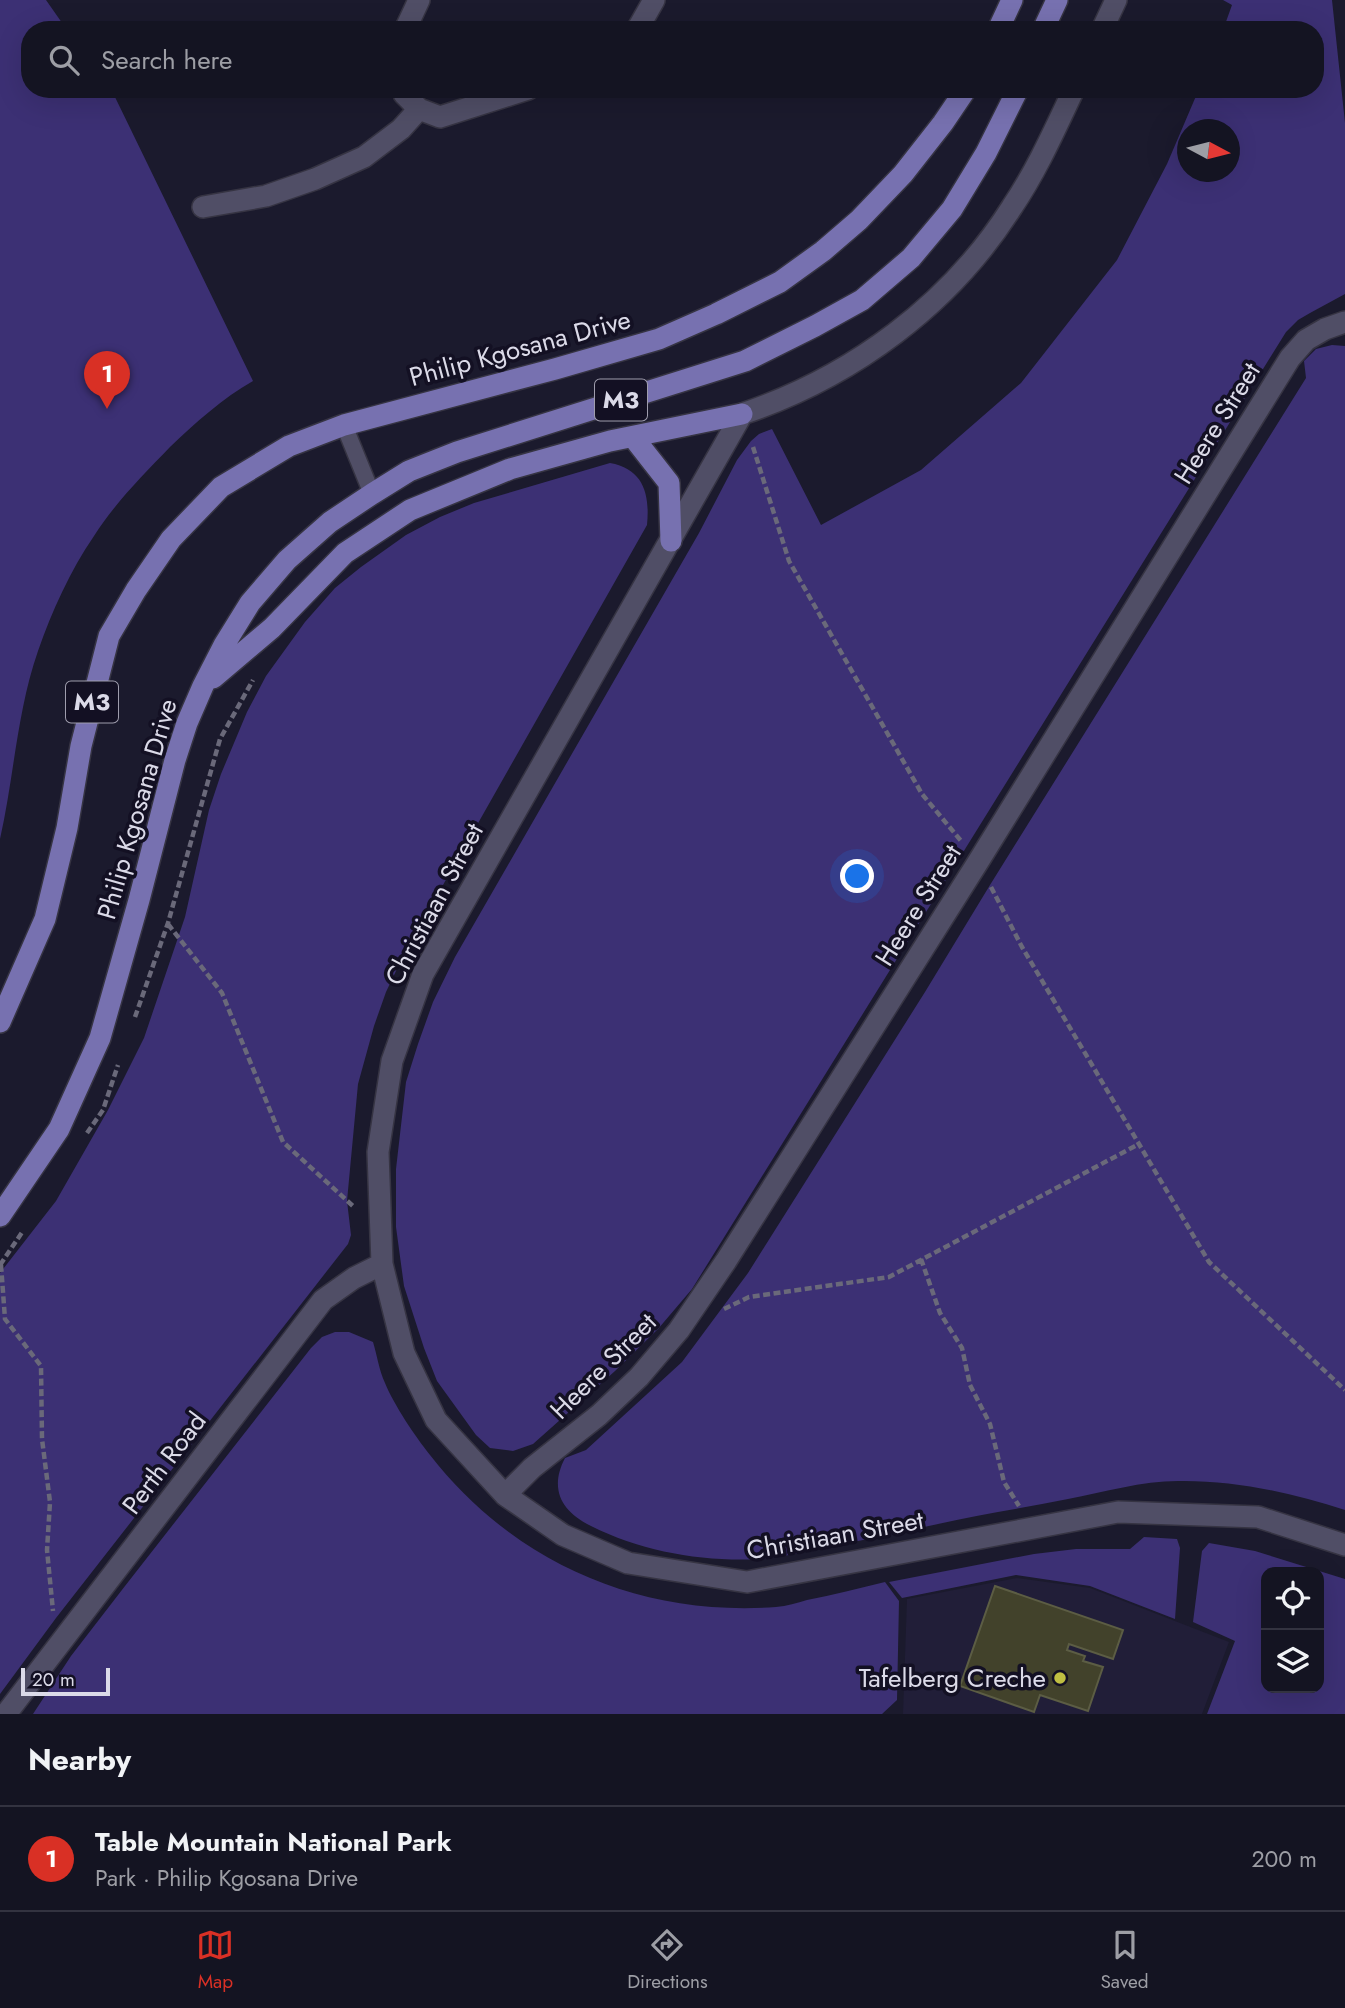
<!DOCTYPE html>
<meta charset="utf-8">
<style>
body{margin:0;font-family:Jost,sans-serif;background:#21212f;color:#f1f3f6}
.controls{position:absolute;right:21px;bottom:21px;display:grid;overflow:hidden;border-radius:14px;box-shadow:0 7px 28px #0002}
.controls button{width:63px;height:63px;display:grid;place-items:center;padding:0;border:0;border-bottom:2px solid #333340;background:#141422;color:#f1f3f6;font:35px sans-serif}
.compass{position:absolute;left:1177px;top:119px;width:63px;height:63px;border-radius:50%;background:#141422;box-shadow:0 7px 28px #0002;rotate:97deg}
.scale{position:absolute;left:21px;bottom:18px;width:89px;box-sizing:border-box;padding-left:7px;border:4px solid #dbdae8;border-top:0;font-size:19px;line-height:24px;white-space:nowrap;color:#dbdae8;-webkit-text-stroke:5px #131023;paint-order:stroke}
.you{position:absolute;left:858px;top:877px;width:24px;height:24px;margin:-18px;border:5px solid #fff;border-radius:50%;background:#1a73e8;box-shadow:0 0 0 10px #1a73e833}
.badge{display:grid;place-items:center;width:46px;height:46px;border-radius:50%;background:#d93025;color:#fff;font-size:23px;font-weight:700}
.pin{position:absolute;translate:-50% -58px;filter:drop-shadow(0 2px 4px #0008)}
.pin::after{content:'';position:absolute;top:37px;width:24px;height:21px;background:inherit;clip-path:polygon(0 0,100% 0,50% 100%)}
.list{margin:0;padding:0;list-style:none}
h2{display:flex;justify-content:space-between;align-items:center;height:91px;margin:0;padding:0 28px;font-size:30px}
h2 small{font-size:23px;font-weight:400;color:#9d9ea5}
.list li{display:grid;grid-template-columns:46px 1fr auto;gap:21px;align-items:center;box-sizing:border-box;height:105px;padding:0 28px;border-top:2px solid #333340}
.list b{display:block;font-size:26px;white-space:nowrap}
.list p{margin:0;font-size:23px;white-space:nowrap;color:#9d9ea5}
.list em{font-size:23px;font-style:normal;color:#9d9ea5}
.icon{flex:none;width:38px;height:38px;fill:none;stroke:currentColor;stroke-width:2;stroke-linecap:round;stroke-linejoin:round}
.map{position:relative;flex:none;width:1345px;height:1714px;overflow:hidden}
.search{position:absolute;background:#141422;box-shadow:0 7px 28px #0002;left:21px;right:21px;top:21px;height:77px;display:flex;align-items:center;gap:18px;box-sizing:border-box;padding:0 24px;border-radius:28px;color:#9d9ea5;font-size:26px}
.sheet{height:196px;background:#141422}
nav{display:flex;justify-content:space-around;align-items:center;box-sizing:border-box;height:98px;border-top:2px solid #333340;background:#141422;font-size:19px;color:#9d9ea5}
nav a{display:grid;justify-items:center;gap:4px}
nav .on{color:#d93025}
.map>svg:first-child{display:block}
</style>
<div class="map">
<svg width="1345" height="1714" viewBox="0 0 1345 1714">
<rect width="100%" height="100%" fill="#1b1a2d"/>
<path fill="#211e38" d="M1017 1578 1090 1588 1229 1642 1202 1714H903L907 1599Z"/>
<path fill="#3c3074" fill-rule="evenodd" d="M0 0H46L67 30H30V89H110L114 95 253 381C223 398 195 423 170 447 143 475 115 503 94 536 70 571 52 611 38 651 17 711 14 777 0 839Z
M1223 0H1332L1345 123V294L1310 313 1298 320 1286 332 692 1289 658 1329 615 1371 533 1444 513 1451 490 1448 476 1435 437 1381 424 1348 404 1286 396 1227V1169L406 1082 418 1044 433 1002 455 957 699 533 737 460 751 441 759 434 772 429 821 525 921 470 1021 383 1117 260 1167 164 1199 89H1315V30H1223L1232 5ZM1188 130H1230V172H1188Z
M1332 345 1345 346V1510C1292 1493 1235 1480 1178 1481 1142 1481 1104 1492 1068 1499 1025 1508 981 1514 938 1524 898 1533 858 1541 818 1549 800 1552 780 1558 761 1559 703 1562 643 1552 591 1526 561 1511 549 1489 565 1458L586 1450 682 1362 748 1273 925 992 990 885 1306 378 1304 361 1316 349Z
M610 463C644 469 650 495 647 525L405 952 386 992 374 1026 358 1084 347 1201 351 1235 348 1244 56 1618 0 1694V1273L56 1201 108 1110 144 1038 185 917 209 810 221 774 247 712 266 676 305 622 335 588 361 567 406 535 440 517 474 503Z
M335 1332H349L373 1342C377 1355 379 1370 385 1383 394 1405 415 1436 430 1455 514 1563 640 1617 776 1607 787 1606 797 1603 807 1600 833 1595 859 1588 885 1582L899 1601 897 1700 882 1714H33L71 1656 125 1586 311 1348 322 1337Z
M1144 1537 1177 1539 1180 1548 1175 1619 1090 1586 1016 1575 902 1598 889 1582 1034 1554 1076 1549H1130Z
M1209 1543 1255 1551 1345 1579V1714H1207L1235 1641 1193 1622 1202 1551ZM1266 1572H1319V1688H1266Z"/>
<path fill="#42422b" stroke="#5c5d44" stroke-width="2" d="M995 1586 1123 1630 1113 1659 1069 1644 1067 1650 1085 1656 1083 1661 1103 1667 1088 1711 1040 1695 1034 1712 960 1686Z"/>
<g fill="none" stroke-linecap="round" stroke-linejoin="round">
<defs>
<path id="lane" d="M344 425 372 494"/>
<path id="street" d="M405 30 419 0
M637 30 654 0
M1102 30 1116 0
M403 89 404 94 419 109 440 117 528 89
M1074 89C1055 129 1037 170 1012 207 950 305 852 377 742 414L423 974 392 1061 378 1152 382 1264 404 1353 436 1420 505 1495 563 1535 628 1563 747 1582 1118 1512 1258 1517 1345 1545
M203 207 266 196 315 179 364 157 401 129 419 109
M505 1495 532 1468 599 1415 639 1377 679 1330 726 1261 978 862 1290 358 1306 340 1325 329 1345 322
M6 1714 323 1300 354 1278 382 1264"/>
<path id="primary" d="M998 30 1012 0
M1043 30 1057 0
M633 437 669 483 671 541
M213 678 272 628 345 553 410 510 510 469 610 441 742 414
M0 1022 45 919 67 828 81 746 109 636 136 590 171 539 221 487 289 446 344 425 555 369 659 339 716 314 780 282 823 251 859 220 903 174 943 123 966 89
M0 1216 59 1129 100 1038 139 900 175 760 187 723 203 686 224 645 250 603 287 560 330 522 372 494 409 471 457 452 745 361 815 326 862 300 911 258 952 209 986 153 1018 89"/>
</defs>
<use href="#lane" stroke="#363443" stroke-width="19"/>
<use href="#street" stroke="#363443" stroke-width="24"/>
<use href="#primary" stroke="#363443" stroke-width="24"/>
<path stroke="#6a697a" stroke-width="4.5" stroke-dasharray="7 3.5" stroke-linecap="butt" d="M753 447 789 561 922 794 962 842
M991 887 1022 947 1209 1262 1345 1390
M168 924 222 993 283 1142 354 1207
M135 1017 168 923 220 739 253 680
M87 1133 103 1110 118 1065
M921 1259 940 1313 962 1348 970 1385 990 1424 1004 1482 1019 1506
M0 1265 23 1231
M1 1265 5 1319 41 1366 42 1439 50 1502 47 1550 53 1611
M724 1309 749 1297 889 1277 1139 1144"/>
<use href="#lane" stroke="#504e66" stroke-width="16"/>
<use href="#street" stroke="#504e66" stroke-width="21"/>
<use href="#primary" stroke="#7771b0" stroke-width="21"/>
</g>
<circle fill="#bfbe42" stroke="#131023" stroke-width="2.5" cx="1060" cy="1678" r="7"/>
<g text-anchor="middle" stroke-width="7" stroke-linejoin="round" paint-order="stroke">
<g fill="#131023" stroke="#9f9dad" stroke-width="2">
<rect x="595" y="379.5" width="52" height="41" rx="5"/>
<rect x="66" y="681.5" width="52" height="41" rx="5"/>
</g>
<g font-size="24" font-weight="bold" fill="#dbdae8">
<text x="621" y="408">M3</text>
<text x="92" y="710">M3</text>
</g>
<g font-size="26" fill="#dbdae8" stroke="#131023">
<text transform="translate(520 348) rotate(-15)" y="9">Philip Kgosana Drive</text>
<text transform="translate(1217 423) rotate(-58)" y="9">Heere Street</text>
<text transform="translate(137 809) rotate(-74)" y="9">Philip Kgosana Drive</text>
<text transform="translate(434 904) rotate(-62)" y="9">Christiaan Street</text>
<text transform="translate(918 905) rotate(-58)" y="9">Heere Street</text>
<text transform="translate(603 1366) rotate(-45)" y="9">Heere Street</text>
<text transform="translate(164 1463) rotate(-53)" y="9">Perth Road</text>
<text transform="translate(835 1535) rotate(-10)" y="9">Christiaan Street</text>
</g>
<g font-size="26" fill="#dbdae8" stroke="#131023" text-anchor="end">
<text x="1046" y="1687">Tafelberg Creche</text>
</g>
</g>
</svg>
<div class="controls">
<button><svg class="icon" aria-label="locate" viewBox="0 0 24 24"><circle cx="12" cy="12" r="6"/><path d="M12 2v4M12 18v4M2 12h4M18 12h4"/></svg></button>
<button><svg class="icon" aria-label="layers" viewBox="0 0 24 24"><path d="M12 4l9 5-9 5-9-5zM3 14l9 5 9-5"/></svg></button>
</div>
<svg class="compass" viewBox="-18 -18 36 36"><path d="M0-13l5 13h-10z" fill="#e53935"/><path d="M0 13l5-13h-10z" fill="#9d9ea5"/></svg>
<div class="scale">20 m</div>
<div class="you"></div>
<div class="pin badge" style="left:107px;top:409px">1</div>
<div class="search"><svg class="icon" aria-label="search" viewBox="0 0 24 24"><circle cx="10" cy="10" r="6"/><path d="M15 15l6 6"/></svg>Search here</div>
</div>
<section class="sheet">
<h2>Nearby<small></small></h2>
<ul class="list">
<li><span class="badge">1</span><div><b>Table Mountain National Park</b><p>Park · Philip Kgosana Drive</p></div><em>200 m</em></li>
</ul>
</section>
<nav>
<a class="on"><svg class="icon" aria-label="map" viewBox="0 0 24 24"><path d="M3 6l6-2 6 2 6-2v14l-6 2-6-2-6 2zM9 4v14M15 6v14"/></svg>Map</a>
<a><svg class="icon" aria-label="directions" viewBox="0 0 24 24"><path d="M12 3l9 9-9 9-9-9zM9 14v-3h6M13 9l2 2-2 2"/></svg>Directions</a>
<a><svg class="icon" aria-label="saved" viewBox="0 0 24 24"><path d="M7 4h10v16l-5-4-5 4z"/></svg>Saved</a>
</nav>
